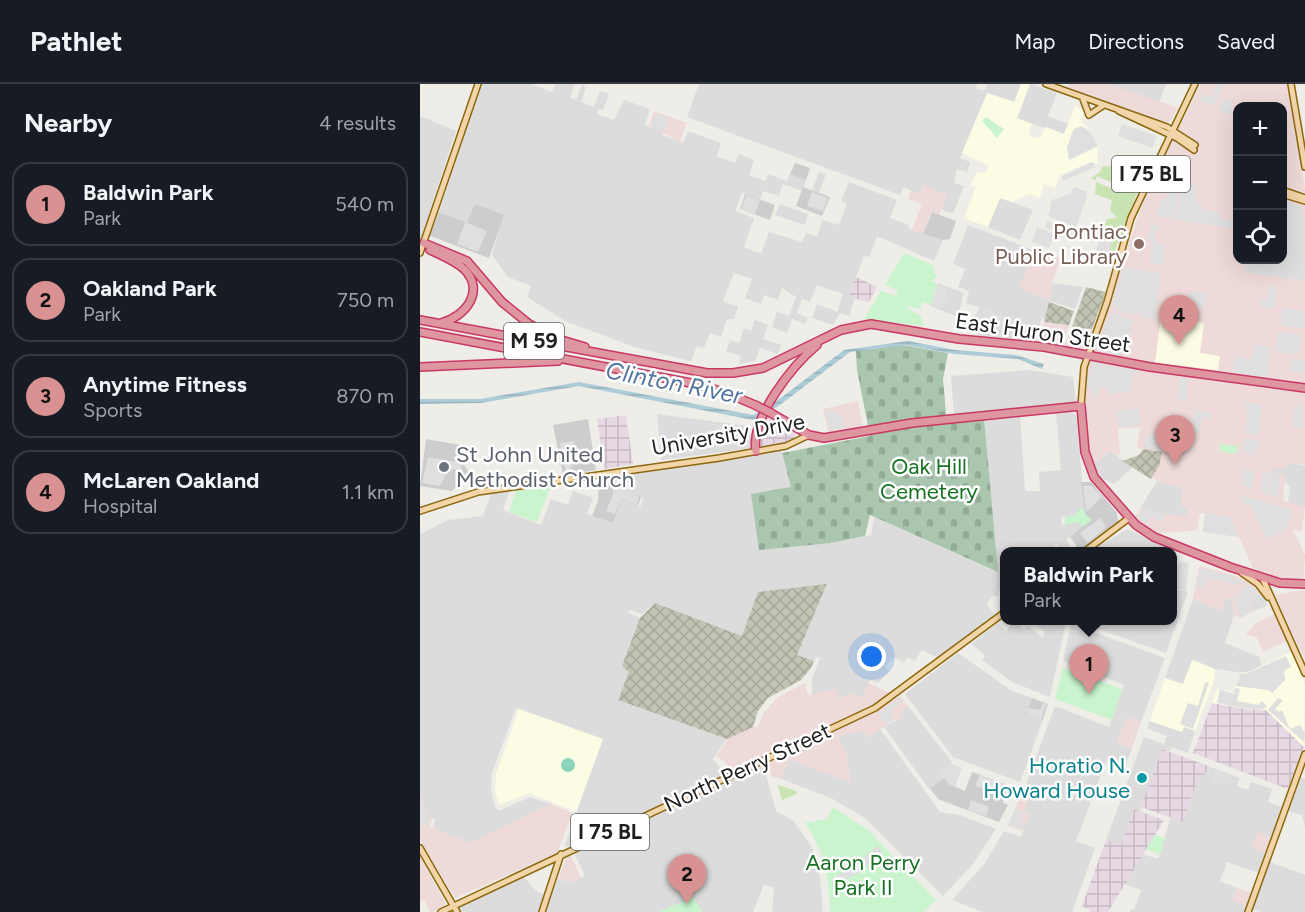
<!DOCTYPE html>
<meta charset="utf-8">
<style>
body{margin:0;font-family:Figtree,sans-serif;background:#20242c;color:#f1f3f6}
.controls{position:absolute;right:18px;top:18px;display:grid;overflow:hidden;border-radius:12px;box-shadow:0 6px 24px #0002}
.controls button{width:54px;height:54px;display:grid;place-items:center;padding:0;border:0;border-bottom:2px solid #363941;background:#171b24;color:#f1f3f6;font:30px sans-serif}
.you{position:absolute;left:452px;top:573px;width:21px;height:21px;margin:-15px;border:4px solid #fff;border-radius:50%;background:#1a73e8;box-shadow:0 0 0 9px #1a73e833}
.badge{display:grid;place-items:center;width:39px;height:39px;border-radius:50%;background:#d89291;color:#111;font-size:20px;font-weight:700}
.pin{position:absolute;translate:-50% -50px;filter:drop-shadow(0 2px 3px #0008)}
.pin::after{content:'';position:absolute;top:32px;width:21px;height:18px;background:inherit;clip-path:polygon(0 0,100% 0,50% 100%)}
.popup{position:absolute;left:580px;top:463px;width:177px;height:78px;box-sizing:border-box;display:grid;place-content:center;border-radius:12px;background:#171b24;filter:drop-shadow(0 2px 4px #0005);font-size:20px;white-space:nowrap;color:#9ea1a6}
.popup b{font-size:22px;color:#f1f3f6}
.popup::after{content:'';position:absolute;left:50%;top:100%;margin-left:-12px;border:12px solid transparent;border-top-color:#171b24}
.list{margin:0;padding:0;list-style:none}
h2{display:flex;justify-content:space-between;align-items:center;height:78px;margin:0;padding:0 24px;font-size:26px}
h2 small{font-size:20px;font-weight:400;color:#9ea1a6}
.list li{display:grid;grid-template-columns:39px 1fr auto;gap:18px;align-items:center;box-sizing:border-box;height:84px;margin:0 12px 12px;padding:0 12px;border:2px solid #363941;border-radius:18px}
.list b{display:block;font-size:22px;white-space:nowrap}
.list p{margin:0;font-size:20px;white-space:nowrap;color:#9ea1a6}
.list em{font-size:20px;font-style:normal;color:#9ea1a6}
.icon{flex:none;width:33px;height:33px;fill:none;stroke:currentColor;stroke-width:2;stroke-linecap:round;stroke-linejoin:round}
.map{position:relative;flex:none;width:885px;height:828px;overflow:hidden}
header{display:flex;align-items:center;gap:36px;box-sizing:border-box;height:84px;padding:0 30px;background:#171b24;border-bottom:2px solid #363941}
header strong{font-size:28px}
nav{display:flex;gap:33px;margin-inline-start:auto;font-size:21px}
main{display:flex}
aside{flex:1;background:#171b24}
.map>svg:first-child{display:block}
</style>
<header>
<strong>Pathlet</strong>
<nav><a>Map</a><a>Directions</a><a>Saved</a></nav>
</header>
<main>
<aside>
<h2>Nearby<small>4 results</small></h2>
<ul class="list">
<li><span class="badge">1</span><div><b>Baldwin Park</b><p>Park</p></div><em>540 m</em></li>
<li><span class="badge">2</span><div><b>Oakland Park</b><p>Park</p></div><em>750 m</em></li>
<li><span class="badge">3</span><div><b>Anytime Fitness</b><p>Sports</p></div><em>870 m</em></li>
<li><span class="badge">4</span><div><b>McLaren Oakland</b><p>Hospital</p></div><em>1.1 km</em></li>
</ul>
</aside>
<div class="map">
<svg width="885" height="828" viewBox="0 0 885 828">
<defs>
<pattern id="industrial-grid" width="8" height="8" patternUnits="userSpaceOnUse" patternTransform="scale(1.5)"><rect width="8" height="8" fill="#e7d9e4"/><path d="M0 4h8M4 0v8" fill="none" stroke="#c6bac3"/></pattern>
<pattern id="construction-cross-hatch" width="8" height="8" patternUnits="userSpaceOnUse" patternTransform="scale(1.5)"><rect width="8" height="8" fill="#c2c3b3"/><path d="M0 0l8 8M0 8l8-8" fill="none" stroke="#a6a79a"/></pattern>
<pattern id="cemetery-stones" width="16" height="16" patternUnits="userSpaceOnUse" patternTransform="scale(1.5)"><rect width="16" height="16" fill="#aac6af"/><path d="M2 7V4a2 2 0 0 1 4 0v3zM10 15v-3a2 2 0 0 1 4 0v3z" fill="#92aa96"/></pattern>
<pattern id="water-rules" width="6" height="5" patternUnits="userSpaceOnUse" patternTransform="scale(1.5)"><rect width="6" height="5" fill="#acccd8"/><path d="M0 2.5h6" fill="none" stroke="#94afb9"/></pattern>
</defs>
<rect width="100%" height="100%" fill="#efede7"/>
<path fill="#dddcdc" d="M62 0H111L132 8 136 0H155L150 14 156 16 162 0 166 4 161 18 174 23 180 7 189 10 183 26 179 25 177 30 194 36 204 16 230 25 225 41 243 48 242 51 263 59 268 47 301 59 297 72 315 79 319 70 334 76 329 91 345 97 348 90 367 97 370 90 386 96 382 107 363 100 359 112 343 107 340 116 322 109 315 127 334 134 324 163 341 170 349 148 382 158 386 149 397 153 403 136 419 141 427 120 421 117 429 98 477 116 470 134 489 141 488 144 523 156 514 177 457 152 449 173 444 172 429 212 435 214 429 232 420 229 413 241 392 234 397 220 417 228 423 210 397 201 390 218 382 215 377 229 388 234 385 240 372 235 367 249 352 243 357 228 369 232 376 213 362 204 358 216 344 211 341 220 325 214 332 195 314 189 303 217 318 223 314 235H307L301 253 290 249 284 264 277 262 271 277 217 264 145 237 107 213 111 202 88 193 72 171 83 131 48 138 19 128Z
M279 0H557L556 4 564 7 567 0H601L595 18 568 9 540 74 550 78 547 88 537 85 534 99 544 102 533 130 521 125 527 111 503 101 500 110 483 103 480 111 267 33Z
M610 0 637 9 628 32 648 40 644 50 597 35Z
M689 0H746L739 19Z
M0 32 36 47 0 157Z
M399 88 406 90 399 109 392 106Z
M580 114 613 126 600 156 568 143Z
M360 120 388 130 385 141 355 131Z
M548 141 614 166 600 204 630 216 632 199 663 203 655 225 630 217 626 234 624 236 622 233 617 258 558 253 559 234 554 232 560 224 546 219 549 207 538 203 545 185 533 180Z
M518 199 544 209 538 233 510 222Z
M335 236 348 241 343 255 361 261 358 270 340 264 335 277 319 280 321 272 306 267 310 256 319 259 324 244 331 247Z
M609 286 653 293 656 319 534 330 531 292Z
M650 325 657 333 664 424 660 425 658 431 641 433 642 441 660 438 662 443 646 456 650 461 642 467 637 460 627 467 585 468V501L582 498 577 513 572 512 567 520 575 531 518 574 502 566 495 577 487 573 484 579 474 573 465 583 469 587 458 599 450 596 443 613 420 615 415 605 392 611V595L400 574 396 573 394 577 377 571 407 501 322 552 235 519 222 530 209 526 208 529 220 534 202 582 209 588 198 616 307 655 293 675 307 692 342 677 356 727 374 737 392 764 400 792 403 828H352L354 803 344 801 333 828H37L33 822 103 792 116 807 131 813 138 795 150 798 165 792 154 769 145 761 183 655 96 624 72 689 71 704 74 720 78 727 110 713 131 720 50 759 13 744 15 736 10 733 0 711V450L28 436 63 432 71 410 86 407 89 409 83 426 121 441 131 415 148 421 153 407 173 414 167 430 192 439 201 416 220 423 224 414 200 406 205 390 302 377 361 365 371 404 411 459 451 451 454 433 577 488 564 334 600 330 605 407H620L619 388 641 386 636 329Z
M237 330 328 342 332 364 241 376Z
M691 367 712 384 694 400 681 394 673 380Z
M867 379 885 381V423L868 419 870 402 852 389 853 384Z
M737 397 764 404 761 422 768 423 767 433 737 429 721 423Z
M707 445 752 466 758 472 753 500V468L671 467Z
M753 505 768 508 746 569 656 537 753 536Z
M842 509 848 521 834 527 829 515Z
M805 514 812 515 814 531 805 559 839 573 842 582 825 589 795 585 773 576 763 601 745 594 773 515 801 527Z
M594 537 604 545 607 541 623 554 624 547 612 537H646L630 613 594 599 562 576 565 571 551 560 578 539 586 547Z
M651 540 745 574 721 638 707 633 697 659 712 665 705 682 687 675 656 757 675 764 652 828H563L532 816 565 779 584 747 601 753 609 730 604 728 612 702 606 700 635 622 689 643 704 601 643 577Z
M538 569 592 607 612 614 605 631 622 638 600 698 533 673 485 610Z
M488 622 532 678 520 688 524 694 509 705 464 643 483 632 479 628Z
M730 637 762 648 764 642 775 647 768 669 752 663 750 667 742 665 720 727 715 725 701 762 686 756 724 653 744 660 747 652 727 644Z
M444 645 448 654 460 645 520 728 540 731 576 745 552 781 523 812 445 734 411 714 361 695 369 675 430 698 427 672 418 653Z
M791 683 820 694 817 702 828 706 831 698 852 705 848 718 862 723 851 753 837 749 832 764 846 769 839 789 807 778 800 797 817 804 813 816 827 822 825 828H710L711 825 714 826 721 806 705 800 722 770 738 775 751 733 763 737 776 700Z
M881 694 885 695V743L882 731 868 727Z
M850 778 885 791V828H840L832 825Z"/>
<path fill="#eedad8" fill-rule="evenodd" d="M649 0H689L758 24 750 38 744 39 648 4Z
M781 0H868L885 105V380L867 379 866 385 853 384 852 389 865 391 863 416 885 423 882 447 873 446 885 471 883 498H864L833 484 819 453 783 448 785 429H780L777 446 756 448 733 449 714 434 721 423 737 429 767 432 768 423 761 422 763 404 743 399 732 394 742 368 717 364 720 343 698 345 700 370 695 371 690 367 673 380 670 370 664 314 665 292 672 268 726 110ZM818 22H862V176H818Z
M234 27 267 39 260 58 229 42Z
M503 101 527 111 519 131 511 128 503 150 492 146 502 120 488 115 491 106 500 109Z
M614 166 641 174 632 199 630 216 599 204Z
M624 238 649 241 641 262 621 258Z
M652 243 672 245 666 262 660 267 644 263Z
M438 317 443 344 409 351 403 325Z
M779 482 813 491 832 500 842 509 829 515 834 527 821 534 814 531 812 515 805 514 802 527 773 515Z
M885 506V573L884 574 855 511Z
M855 530 867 557 843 568 837 554 826 550 836 539Z
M385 599 388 611 416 605 420 615 431 609 443 613 448 599 472 610 446 625 312 688 305 678 297 672 309 653 330 642 338 643 343 630 358 613Z
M480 612 488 622 480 628 483 633 478 637 475 635 448 654 444 646 418 653 427 672 430 698 369 675 361 695 352 693 346 678 446 632Z
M707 633 721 638 712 665 697 659Z
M603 706 610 709 604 728 609 730 603 747 588 742Z
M0 711 12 735 10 743 50 759 131 720 152 729 137 769 35 814 0 756Z
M837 748 851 753 846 769 832 764Z
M151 772 161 794 150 798 138 795 146 774Z
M0 773 25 818 24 822 13 828H10L5 817 0 815Z
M817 804 831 809 827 822 813 816Z"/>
<path fill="url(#industrial-grid)" d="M436 193 457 203 448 219 429 212Z
M206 331 213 380 184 385 177 335Z
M348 332 378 349 369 359 338 363 337 355Z
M792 619 834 626H846L884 663 868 705 773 669Z
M742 665 791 683 776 700 763 738 721 723Z
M714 725 744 736 688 828H670V826L662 822 686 756 701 761Z"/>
<path fill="#fbfce3" d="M601 0H610L597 34 612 40 609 48 611 53 620 54 626 43 644 50 655 22 665 26 661 37 677 58 678 80 671 78 640 91 635 104 624 100 620 114 609 110 592 118 580 114 568 143 544 134 556 103 551 101 556 89 566 88 569 82 542 69 567 9 594 18Z
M741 233 784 239 780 269 800 272 798 286 735 279Z
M872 568 885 601 884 663 846 626H834L792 619 797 604 813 609 821 588 826 589Z
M772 576 795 585 794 597 775 647 764 643 762 648 730 637 745 594 763 600Z
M99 625 183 655 156 728 110 709 79 721 75 707 76 690Z"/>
<path fill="#cdcdcd" d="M375 79 390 84 386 96 370 90Z
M383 103 410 113 402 132 376 122Z
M325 110 355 121 350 136 320 125Z
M55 120 84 131 69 174 10 152 19 128 47 138Z
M512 128 536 137 530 155 523 156 503 150Z
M168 335 176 386 143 391 133 341Z
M6 355 40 361 42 378 50 389 32 407 0 402Z
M205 390 200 406 221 413 218 422 201 416 193 439 172 432 178 417 179 394Z
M661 398H671L697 429 698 439 660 467 650 453 662 443 660 438 645 441V433L657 431 658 426 664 424Z
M612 614 628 620 622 638 605 631Z
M552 688 594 703 591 712 586 711 583 719 588 721 579 738 518 715 510 704 524 694 529 700 545 707Z"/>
<path fill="url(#construction-cross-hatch)" d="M666 203 686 208 672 245 652 243Z
M629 218 654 227 649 241 624 238Z
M723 365 742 368 739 382 731 395 702 377 719 371Z
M407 500 377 571 394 577 391 584 381 596 348 614 338 627 333 643 307 655 198 616 209 588 202 582 220 534 235 519 322 552 338 508Z"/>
<path fill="#c9e4b2" d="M694 73 702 77 706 87 712 88 720 101 692 174 680 173 689 172 691 155 681 152 687 135 698 134 690 127 692 116 675 110 676 98 690 104 693 99 677 92 676 96 671 94 680 88 683 82 690 83Z
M358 701 376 707 377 710 362 716Z"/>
<path fill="url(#cemetery-stones)" d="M483 261 528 269 523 295 527 340 564 334 578 488 450 431 445 452 411 459 339 466 331 410 371 403 362 369 450 352 437 286 436 267Z"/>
<path fill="#c9f4ce" d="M566 33 584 45 577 54 562 37Z
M484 169 513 181 516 193 511 197 517 200 510 221 502 218 500 225 484 221 500 232 505 242 444 235 461 207 475 212 478 206 465 201Z
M800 360 818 362 817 370 799 367Z
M131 402 117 438 89 428 96 407Z
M664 424 665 430 672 436 662 443 660 438 645 441V433L657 431 658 426Z
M643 584 702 605 692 636 635 615Z
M413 723 448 746 516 816 503 828H410C410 795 404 766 385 739L407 735Z
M735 751 745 755 740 770 726 765Z
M272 812 283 828H239L272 813Z"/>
<path fill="#8dd6bc" d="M141 681a7 7 0 1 1 14 0a7 7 0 1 1-14 0Z"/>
<path fill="#dfdfdf" d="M797 0H805L794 22 780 16 782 10 792 13Z
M803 14 813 17 811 31 799 27Z
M232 39a8 8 0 1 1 16 0a8 8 0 1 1-16 0Z
M702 40 737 52 732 64 698 52Z
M662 42 671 49 678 62 649 76 647 64 652 49 654 45Z
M672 78 675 83 643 97 642 92Z
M763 87 767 88 769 94 753 95 750 104 742 107 744 91H759Z
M762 99 778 101 776 119H782V125L799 128V134L813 136 812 144 756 136Z
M655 103 667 108V113L656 143 628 132 632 116 650 110Z
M757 104 759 105 755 132 752 135 737 132 734 129 739 127 737 126 741 118Z
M392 108 408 114 403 127 387 122Z
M326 111 340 116 335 130 321 125Z
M863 116 883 124 885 197 824 188 826 176H862Z
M627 137 655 147 653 154 624 143Z
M45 138 67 147 58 168 37 160Z
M729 140 740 142V146H735L734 153 738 159 746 160 743 181 730 179 732 157 728 153 731 145Z
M617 143 634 149 629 164 612 158Z
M670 148 692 155 689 172H674L679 157 668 152Z
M705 184 741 189 735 235 720 233 718 228 714 231 700 228 692 223 702 188Z
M849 201 857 203 854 225 839 222 840 216H847Z
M518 202 527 205 525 211 527 212 524 222 519 224 511 222Z
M770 207 787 209 785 224 773 222 772 229H767Z
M862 224 884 227 885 244 861 241Z
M564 225 585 232 588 236 587 246 566 245 568 231 562 229Z
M691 228 715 236 699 272 676 265Z
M593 235 613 242 610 249 591 239Z
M858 248 881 251 878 271 856 268Z
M834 261 851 263 847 293 813 289 815 273 832 275Z
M871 275 885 277V290L869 287Z
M674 277 683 280V282L719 285V288H713L710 307 689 311 687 303 678 304V311L670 312 672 304 667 302V296L671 279Z
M760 294 770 296 769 300 767 301V317L757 316Z
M883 311V344L872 343 873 336H880L873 335 875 321 882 322Z
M826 318 842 320 840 351 825 349 828 326 825 325Z
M719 325 720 340 699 344 697 327Z
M414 326 415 330 421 329 424 343 410 347 405 328Z
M775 326 792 329 791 335 782 334 780 349 773 348Z
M754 334 771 336 768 355 752 353Z
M726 351 743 353 741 367 724 364Z
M824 354 839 356 835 372 823 368Z
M154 357 155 379 150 386 146 387 140 359Z
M8 373 41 379 42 388 33 385 27 389 20 402 2 399Z
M822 385 834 387 832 404 821 401Z
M843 388 852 389 849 411 841 408Z
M853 390 860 391 858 414 850 411Z
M204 393 200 406 219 413 217 421 201 415 195 430 186 427 193 410 194 394Z
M663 402H672L682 413 666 428Z
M820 411 871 426 868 444 846 455 830 420 825 422Z
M724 425 744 430 743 438 731 432 728 439 719 436 717 432Z
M785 429 810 433 819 453 783 448Z
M680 434 686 443 668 459 660 449Z
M761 478 769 479 766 507 754 504 757 481Z
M784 485 814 492 813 494 821 497 820 501 787 494 784 504 777 502 780 487Z
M831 502 836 506V510L828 515 833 527 821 533 813 513 820 514 823 503Z
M866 572 871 583 864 587 865 596 852 609 848 606 816 602 821 589 825 590Z
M785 598 789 599 773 645 760 640 768 619 778 622Z
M815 604 820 605 817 617 838 621 842 617 847 622 844 625 835 626 797 619 800 605 813 610Z
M479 614 482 618 472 626V636L466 640 458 630Z
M858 614 863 616 855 625 859 628 862 626 870 645 880 641 885 649 884 658 848 626Z
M623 619 626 620 621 637 606 631 608 624 620 626Z
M530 679 542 684 535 703 529 700 520 688Z
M796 685 809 690 802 700 792 696Z
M560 691 594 703 591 712 555 702Z
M0 713 10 733 6 744 0 740Z
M551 716 569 723 566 732 548 726Z
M595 725 604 728 601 737 605 739 603 746 588 741Z
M457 762 462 767 442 787 414 802 411 795 437 781Z"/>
<path fill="url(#water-rules)" d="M488 257 535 266 596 271 624 280 622 285 598 275 535 270 486 261 430 268 357 323 333 336 159 302 61 319 0 320V315H60L159 298 333 331 354 319 424 266Z"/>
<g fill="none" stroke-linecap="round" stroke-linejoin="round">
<defs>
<path id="major" d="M626 0 747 43 775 61
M871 0 885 83
M663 15 669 31
M699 27 757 54 774 66
M669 31 684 21
M862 106 885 114
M862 110 885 117
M0 169 58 0
M661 322 664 283 687 218 711 134 775 0
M0 427 58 408 299 374 366 362 389 351
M664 468 709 434
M822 489 838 500 848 513
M842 493 885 589
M0 764 37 828
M21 828 455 624 585 528
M122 828 141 770
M828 828 885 670"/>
<path id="highway" d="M4 159 47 177 82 218 109 240 135 254 165 263
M10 166C21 171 35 177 44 185 66 207 45 233 21 239
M0 236 287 289H313L343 284 421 246 451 240 539 255 624 263 730 283 885 304
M0 248 271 299 304 308 335 321
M0 283 138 277
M351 329 389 351 404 354 492 339 661 322 665 368 674 393 716 441 734 453 810 483 860 499 885 500
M336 367C330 334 373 281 397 261"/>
</defs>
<use href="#major" stroke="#8b6710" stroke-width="8"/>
<use href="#highway" stroke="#c93864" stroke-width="10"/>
<use href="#major" stroke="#f2d5a8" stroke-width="5"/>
<use href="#highway" stroke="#de97a1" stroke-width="7"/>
<defs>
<path id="highway-bridge" d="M335 321 351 329"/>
</defs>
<use href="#highway-bridge" stroke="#c93864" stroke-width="10" stroke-linecap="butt"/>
<use href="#highway-bridge" stroke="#de97a1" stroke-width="7"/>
</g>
<circle fill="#8d6e63" stroke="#fff" stroke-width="2" cx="719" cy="160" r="6"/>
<circle fill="#6b7280" stroke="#fff" stroke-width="2" cx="24" cy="383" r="6"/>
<circle fill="#0f9aa8" stroke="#fff" stroke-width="2" cx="722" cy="694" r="6"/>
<g text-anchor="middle" stroke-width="5" stroke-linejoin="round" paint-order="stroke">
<g fill="#fff" stroke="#626262" stroke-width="1.5">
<rect x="692" y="72" width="78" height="36" rx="4.5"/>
<rect x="84" y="239" width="60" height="36" rx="4.5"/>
<rect x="151" y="730" width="78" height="36" rx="4.5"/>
</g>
<g font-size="21" font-weight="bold" fill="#1f1f1f">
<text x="731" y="97">I 75 BL</text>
<text x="114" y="264">M 59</text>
<text x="190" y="755">I 75 BL</text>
</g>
<g font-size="22" fill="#785e54" stroke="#fff" text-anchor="end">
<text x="707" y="155">Pontiac<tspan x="707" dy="25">Public Library</tspan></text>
</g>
<g font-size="22" fill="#1f1f1f" stroke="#fff">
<text transform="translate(623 248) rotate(8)" y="8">East Huron Street</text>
<text transform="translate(308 350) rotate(-10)" y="8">University Drive</text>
<text transform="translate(327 683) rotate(-25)" y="8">North Perry Street</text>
</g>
<g font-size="22" fill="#5b616d" stroke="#fff" text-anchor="start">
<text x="36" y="378">St John United<tspan x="36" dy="25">Methodist Church</tspan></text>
</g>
<g font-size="22" fill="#177322" stroke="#fff">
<text x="509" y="390">Oak Hill<tspan x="509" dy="25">Cemetery</tspan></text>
<text x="443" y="786">Aaron Perry<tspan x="443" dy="25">Park II</tspan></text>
</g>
<g font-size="22" fill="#0d838f" stroke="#fff" text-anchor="end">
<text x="710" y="689">Horatio N.<tspan x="710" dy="25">Howard House</tspan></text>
</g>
<g font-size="24" font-style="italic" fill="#52759e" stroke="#fff">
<text transform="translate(254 299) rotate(11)" y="8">Clinton River</text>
</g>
</g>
</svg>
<div class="controls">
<button>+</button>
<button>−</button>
<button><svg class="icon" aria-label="locate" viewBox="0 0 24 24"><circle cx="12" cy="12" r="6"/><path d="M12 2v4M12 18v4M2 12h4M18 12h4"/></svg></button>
</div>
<div class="you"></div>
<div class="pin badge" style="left:669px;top:610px">1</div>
<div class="popup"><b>Baldwin Park</b>Park</div>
<div class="pin badge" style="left:267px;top:820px">2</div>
<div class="pin badge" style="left:755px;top:381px">3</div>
<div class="pin badge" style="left:759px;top:261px">4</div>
</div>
</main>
